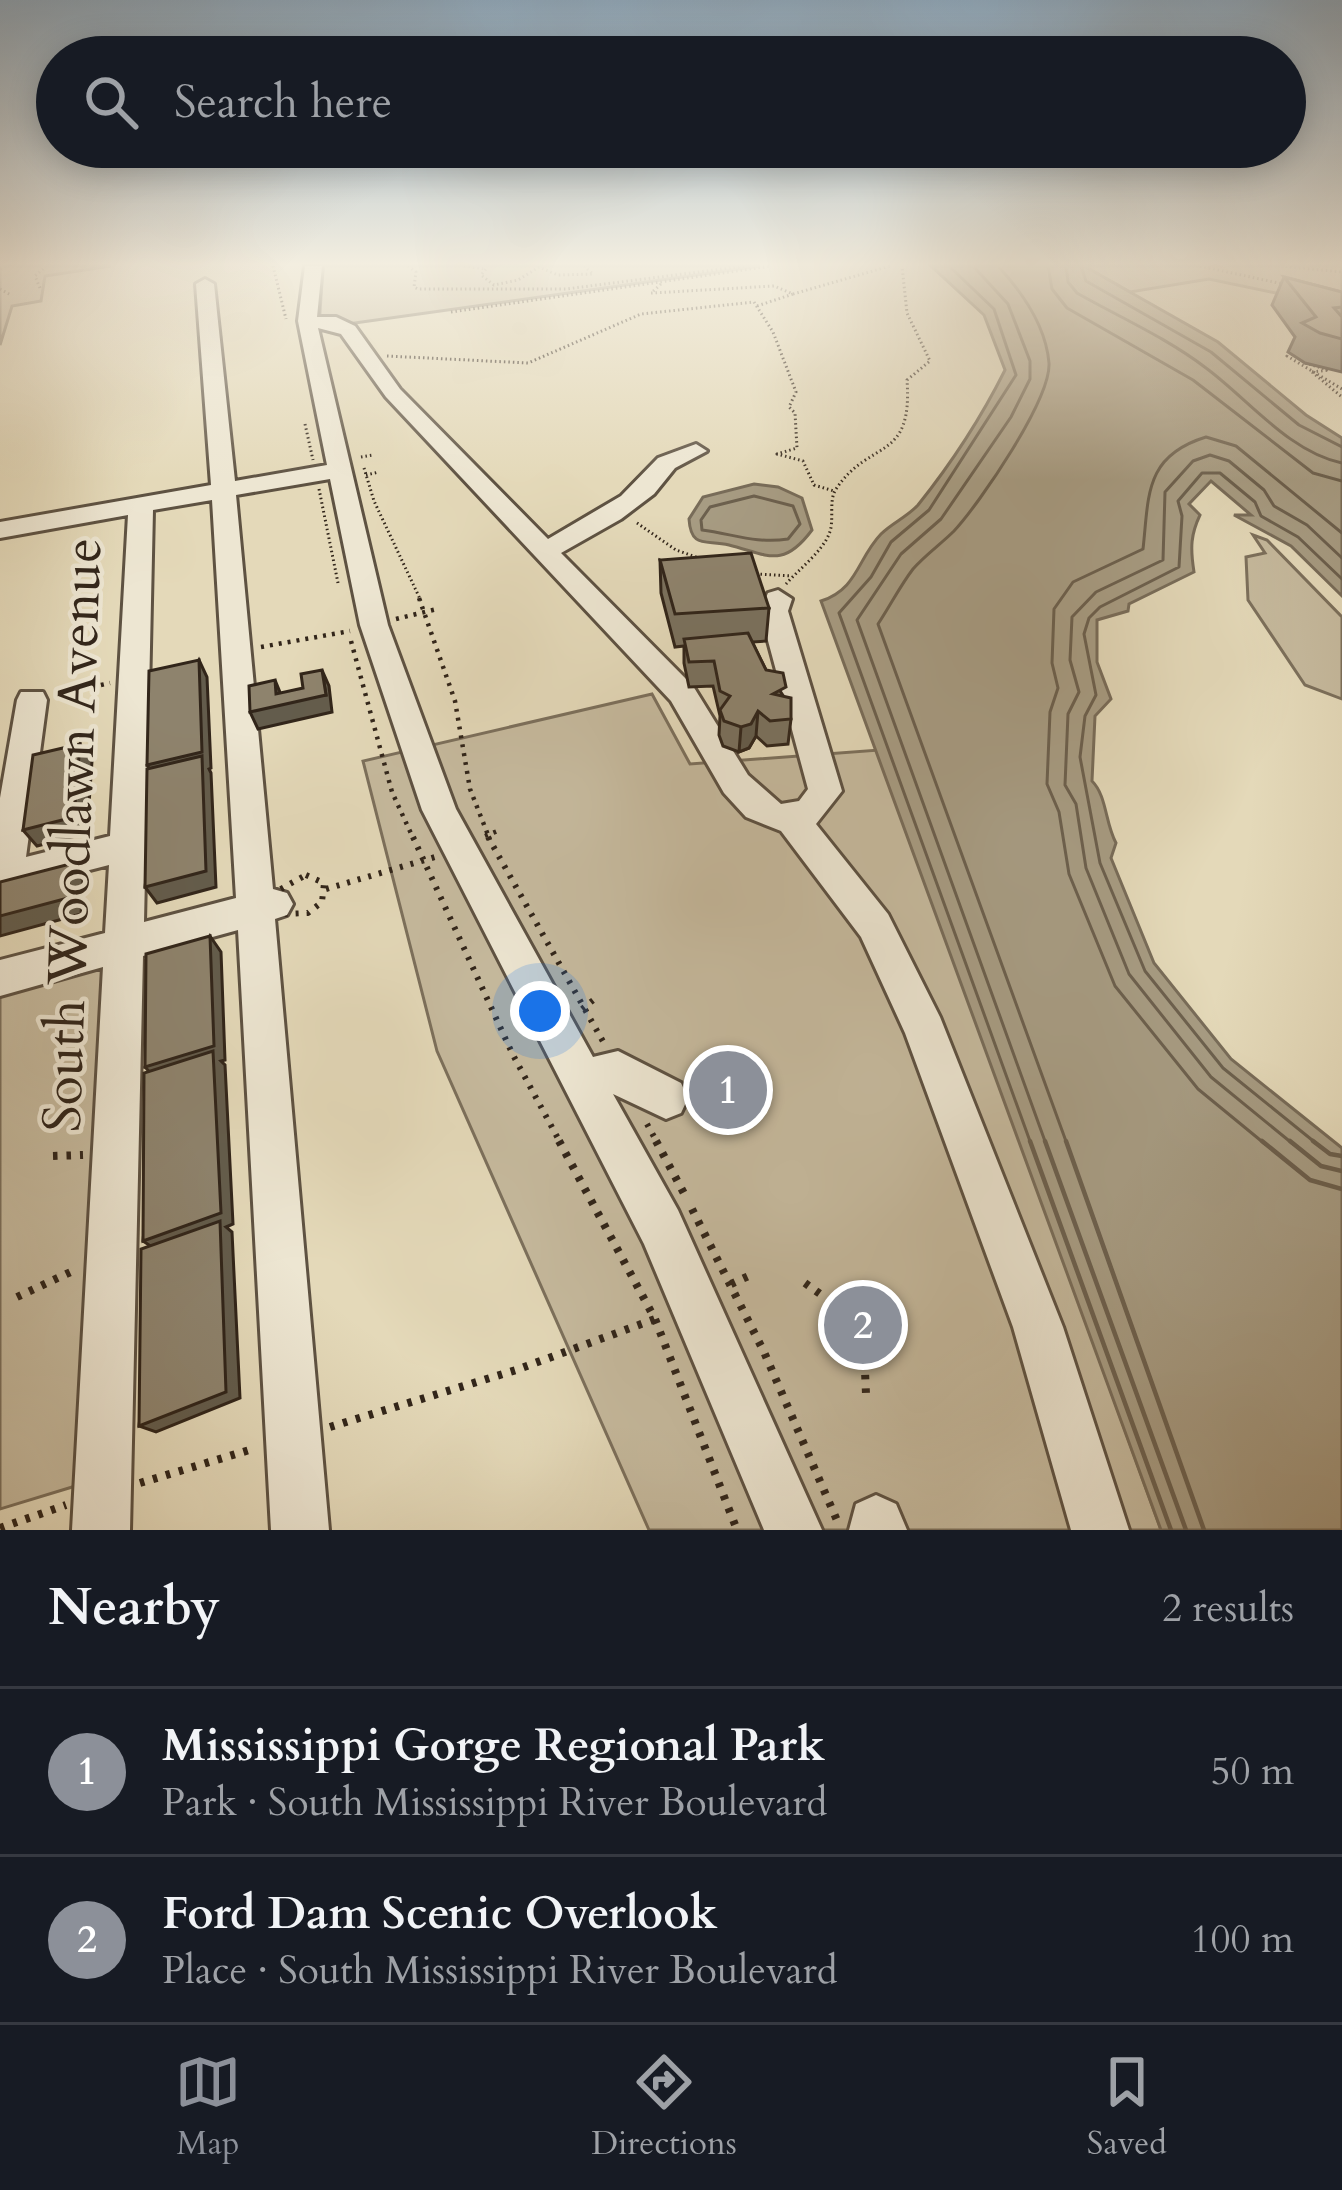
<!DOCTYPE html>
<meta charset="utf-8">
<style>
body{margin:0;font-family:Cardo,serif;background:#242831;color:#f1f3f6}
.you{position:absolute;left:540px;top:1011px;width:42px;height:42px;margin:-30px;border:9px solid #fff;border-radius:50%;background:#1a73e8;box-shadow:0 0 0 18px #1a73e833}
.badge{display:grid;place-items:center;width:78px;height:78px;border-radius:50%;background:#8c9099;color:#fff;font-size:39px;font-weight:700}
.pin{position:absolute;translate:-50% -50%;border:6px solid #fff;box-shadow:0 3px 12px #0006}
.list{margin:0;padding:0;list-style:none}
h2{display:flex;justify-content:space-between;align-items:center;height:156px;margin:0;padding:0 48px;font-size:51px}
h2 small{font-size:39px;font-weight:400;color:#9ea1a6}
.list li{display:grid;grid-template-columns:78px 1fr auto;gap:36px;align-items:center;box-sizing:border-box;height:168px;padding:0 48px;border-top:3px solid #363941}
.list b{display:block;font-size:45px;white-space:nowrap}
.list p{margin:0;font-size:39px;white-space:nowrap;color:#9ea1a6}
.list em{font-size:39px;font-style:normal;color:#9ea1a6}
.icon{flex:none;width:66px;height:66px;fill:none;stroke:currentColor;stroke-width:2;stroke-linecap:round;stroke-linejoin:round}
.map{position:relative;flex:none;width:1342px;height:1530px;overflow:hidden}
.search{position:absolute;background:#171b24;box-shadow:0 6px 30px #0003;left:36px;right:36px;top:36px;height:132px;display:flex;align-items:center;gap:30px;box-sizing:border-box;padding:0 42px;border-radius:66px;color:#9ea1a6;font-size:45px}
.sheet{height:492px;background:#171b24}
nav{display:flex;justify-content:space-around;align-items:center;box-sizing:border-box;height:168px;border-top:3px solid #363941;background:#171b24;font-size:33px;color:#9ea1a6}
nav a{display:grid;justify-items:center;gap:6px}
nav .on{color:#8c9099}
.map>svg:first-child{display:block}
</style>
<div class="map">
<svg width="1342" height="1530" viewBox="0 0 1342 1530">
<rect width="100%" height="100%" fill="#e4d9b9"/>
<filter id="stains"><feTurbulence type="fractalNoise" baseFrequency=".00167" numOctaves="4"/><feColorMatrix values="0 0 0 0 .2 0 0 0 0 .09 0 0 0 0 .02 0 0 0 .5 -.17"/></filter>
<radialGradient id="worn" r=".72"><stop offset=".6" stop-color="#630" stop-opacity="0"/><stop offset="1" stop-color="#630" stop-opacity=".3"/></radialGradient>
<path fill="#c6ba9e" stroke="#7c705c" stroke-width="3" d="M0 266H111L45 276 41 301 12 306 0 345Z
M323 266H760L319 328Z
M1084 266H1342V307L1209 279 1130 292Z
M1253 535 1267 540 1342 617V699L1305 685 1248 600 1246 557 1265 553Z
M652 694 690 764 879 750 1161 1530H649L437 1051 363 761Z
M104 965 82 1484 0 1509V992Z"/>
<path fill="#a79c83" stroke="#786c59" stroke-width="3" d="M931 266H1084L1218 342 1306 415 1342 438V596L1291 546 1234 515H1251L1211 481 1189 504 1200 515C1191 534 1190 547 1194 572L1129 604 1128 611 1097 620V662L1111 699 1095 716 1092 781C1107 796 1105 823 1116 843L1111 858 1154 963 1231 1059 1342 1148V1530H1161L821 601C858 589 857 559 881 534 892 523 907 517 918 505 950 465 982 416 1005 370L984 315Z
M754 484 778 487 802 498 812 530C783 569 768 555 729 545 707 539 691 550 689 519L703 497Z"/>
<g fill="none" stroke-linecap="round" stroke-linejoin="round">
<path stroke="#6c604e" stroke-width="3" d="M949 266 994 309 1016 375 929 510 891 542 871 577 839 613 1031 1144
M973 266 1008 304 1030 361V379L1011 417 941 519 901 554 857 620 1046 1144
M998 266C1022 292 1046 327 1049 363 1051 399 980 503 954 531 941 544 925 555 913 569 900 586 890 606 878 624L1067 1144
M1048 266 1052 289 1067 308 1193 380 1313 473 1342 481
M1066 266 1068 282 1077 293C1119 317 1167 338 1206 368 1248 399 1289 452 1342 463
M1081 266 1086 281 1211 352 1299 425 1342 447
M754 496 793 506 800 524 788 539C757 544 733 534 702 530L701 520 710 507Z
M1265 1144 1198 1089 1115 986 1069 874 1059 812 1047 784 1050 712 1058 688 1052 663 1054 609 1073 582 1143 549C1149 496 1144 456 1206 437L1236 446 1342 533
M1293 1144 1211 1077 1129 974 1086 868 1076 804 1065 785 1068 714 1079 692 1070 660 1072 617 1096 592 1163 560 1165 492 1193 461 1210 455 1229 461 1264 490 1274 506 1307 525 1342 558
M1317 1144 1223 1068 1145 971 1100 863 1080 757 1085 716 1096 695 1084 634 1089 618 1100 607 1179 567 1182 516 1178 501 1202 473H1220L1255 502 1261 516 1298 537 1342 579"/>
<path stroke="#6c604e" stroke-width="4.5" d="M1030 1141 1171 1530
M1045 1141 1186 1530
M1066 1141 1204 1530
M1262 1141 1310 1180 1342 1189
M1290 1141 1321 1166 1342 1171
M1313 1141 1330 1154 1342 1156"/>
<defs>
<path id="minor" d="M305 266H322L317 317H336L355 326 400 389 548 539 621 496 658 458 696 444 707 451 675 468 654 494 621 519 561 553 693 686 748 775 781 804 799 801 808 789 760 611 768 593 778 590 792 599 788 611 842 791 816 824 888 914 940 1017 1063 1327 1129 1530H1071L1013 1327 905 1033 861 937 781 831 746 817 724 793 671 701 386 397 341 334 318 328 388 625 456 809 593 1057 618 1051 681 1083 688 1098 681 1113 666 1119 613 1094 678 1210 822 1530H764L644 1244 422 810 360 625 330 479 236 495 273 889 287 893 293 904 287 915 275 919 329 1530H271L238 930 143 956 130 1530H72L103 967 0 996V960L105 933 109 865 0 893V798L17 700 21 692H43L47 700 26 857 110 836 128 515 0 538V522L211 485 196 284 205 279 214 284 235 481 327 465 298 321ZM212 500 236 898 144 922 153 510Z
M876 1495 896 1504 907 1530H849L856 1504Z"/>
</defs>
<use href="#minor" stroke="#5e5242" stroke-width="6"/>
<path stroke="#31251a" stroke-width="3" stroke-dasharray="1.5 3" stroke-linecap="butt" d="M273 266 286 319
M408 266 416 272 414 287 418 289H566L745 266
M464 266 486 269 481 275 494 285 518 280 539 267 558 275 593 274 584 266
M1200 266 1283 284
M1281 266 1342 272
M0 269 4 266
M661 284 651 293 774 286 793 294 757 306
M40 288 35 276 45 267
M0 289 11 295
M793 294 890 266
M451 312 771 266
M1291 353 1287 356 1342 389
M387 356 528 363 641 314 754 302 773 332 796 392 789 407 795 413 797 448 777 454 803 461 814 485 834 491
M1305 363 1329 370 1312 372
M1312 372 1342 397
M305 424 313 460
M361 457 373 455
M364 468 374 501 421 601
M366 475 379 472
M319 489 338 583
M637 523 676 550 699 558
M756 574 792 576
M786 584C798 570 822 552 829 534 835 521 828 501 836 489 870 438 913 463 907 380L930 361 907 313 902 266"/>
<path stroke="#31251a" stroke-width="4.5" stroke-dasharray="3 6" stroke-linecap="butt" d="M419 598 455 701 470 789 490 840
M396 619 437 609
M351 641 392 792 414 840
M261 647 350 631
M57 695 110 683
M485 836 500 830"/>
<path stroke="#31251a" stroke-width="6" stroke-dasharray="3 8" stroke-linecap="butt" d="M413 837 513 1055 561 1144
M488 837 605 1045
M306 875 324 883 322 902 308 913 283 914 276 903 279 890Z
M326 889 435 857
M582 1009 596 998
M647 1124 658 1144"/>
<path stroke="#31251a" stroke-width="8" stroke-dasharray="4.5 9" stroke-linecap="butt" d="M559 1141 655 1319 737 1530
M656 1141 687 1199
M53 1156 83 1155
M692 1209 764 1352 839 1525
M805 1283 863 1325 866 1394
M731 1284 753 1274
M17 1297 77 1269
M330 1427 516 1370 655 1319
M140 1483 256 1448
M0 1528 66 1505"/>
<use href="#minor" fill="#ede6d2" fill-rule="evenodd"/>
</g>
<path fill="#7a715e" stroke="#31251a" stroke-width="3" d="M1284 277 1342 292V372L1305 363 1288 352 1295 337 1272 305Z
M660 560 769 608 766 641 752 642 766 670 784 697 791 719 788 744 767 746 756 736 749 748 739 752 723 746 719 735 720 716 713 686 689 687 684 663V646L675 647 661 593Z"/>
<path fill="#635c4c" stroke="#31251a" stroke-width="3" d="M199 660 207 677 211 768 209 769 211 773 216 887 157 903 145 887 158 781 147 765Z
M322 670 329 686 332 712 258 729 250 712 276 694 275 680 282 697 326 695Z
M758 711 756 736 749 748 739 752 741 727Z
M80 744 92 761 87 833 37 846 23 830Z
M70 864 83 880 81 914 0 936V916Z
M210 936 221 952 225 1060 221 1061 225 1065 233 1224 226 1227 232 1232 240 1398 156 1432 139 1426 158 1251 143 1241 158 1081 145 1067Z"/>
<path fill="#8e836d" stroke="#31251a" stroke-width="3" d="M1284 277 1342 292V307L1334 308 1342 317V339L1320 333 1302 323 1316 317Z
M751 553 769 608 675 614 660 560Z
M748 633 766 670 783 673 786 687 773 694 791 698V719L770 721 758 711 751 724 741 727 724 721 720 710 730 696 720 691 714 661 689 662 684 639Z
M199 660 202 752 147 765 149 671Z
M322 670 326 695 250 712 249 686 275 680 276 694 303 688 301 674Z
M80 744 74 817 23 830 33 755Z
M202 756 206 871 145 887 147 769Z
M70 864 68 898 0 916V882Z
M210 936 214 1046 145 1067 146 954Z
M213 1051 221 1213 143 1241 144 1073Z
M220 1221 226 1392 139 1426 141 1249Z"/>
<linearGradient id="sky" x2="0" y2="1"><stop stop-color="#8eaac0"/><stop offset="0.55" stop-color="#f3eee0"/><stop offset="1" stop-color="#f3eee0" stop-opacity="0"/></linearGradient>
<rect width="1342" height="480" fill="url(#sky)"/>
<g text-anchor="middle" stroke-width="9" stroke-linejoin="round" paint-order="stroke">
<g font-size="54" fill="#31251a" stroke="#ede6d2">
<text transform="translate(71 835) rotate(-88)" y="19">South Woodlawn Avenue</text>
</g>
</g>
<rect width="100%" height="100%" filter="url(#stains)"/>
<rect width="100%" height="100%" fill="url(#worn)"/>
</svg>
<div class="you"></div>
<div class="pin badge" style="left:728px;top:1090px">1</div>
<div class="pin badge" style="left:863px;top:1325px">2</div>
<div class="search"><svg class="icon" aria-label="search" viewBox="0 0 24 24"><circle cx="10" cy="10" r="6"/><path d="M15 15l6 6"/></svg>Search here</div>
</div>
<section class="sheet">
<h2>Nearby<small>2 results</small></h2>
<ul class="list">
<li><span class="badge">1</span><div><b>Mississippi Gorge Regional Park</b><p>Park · South Mississippi River Boulevard</p></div><em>50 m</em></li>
<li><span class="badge">2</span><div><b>Ford Dam Scenic Overlook</b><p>Place · South Mississippi River Boulevard</p></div><em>100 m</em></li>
</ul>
</section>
<nav>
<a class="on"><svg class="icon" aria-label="map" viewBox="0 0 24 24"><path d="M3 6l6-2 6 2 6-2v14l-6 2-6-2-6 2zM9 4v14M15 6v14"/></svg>Map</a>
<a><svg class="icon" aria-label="directions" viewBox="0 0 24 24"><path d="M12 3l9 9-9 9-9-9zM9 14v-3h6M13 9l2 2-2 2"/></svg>Directions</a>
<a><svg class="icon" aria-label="saved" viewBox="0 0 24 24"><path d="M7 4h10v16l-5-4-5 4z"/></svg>Saved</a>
</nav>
